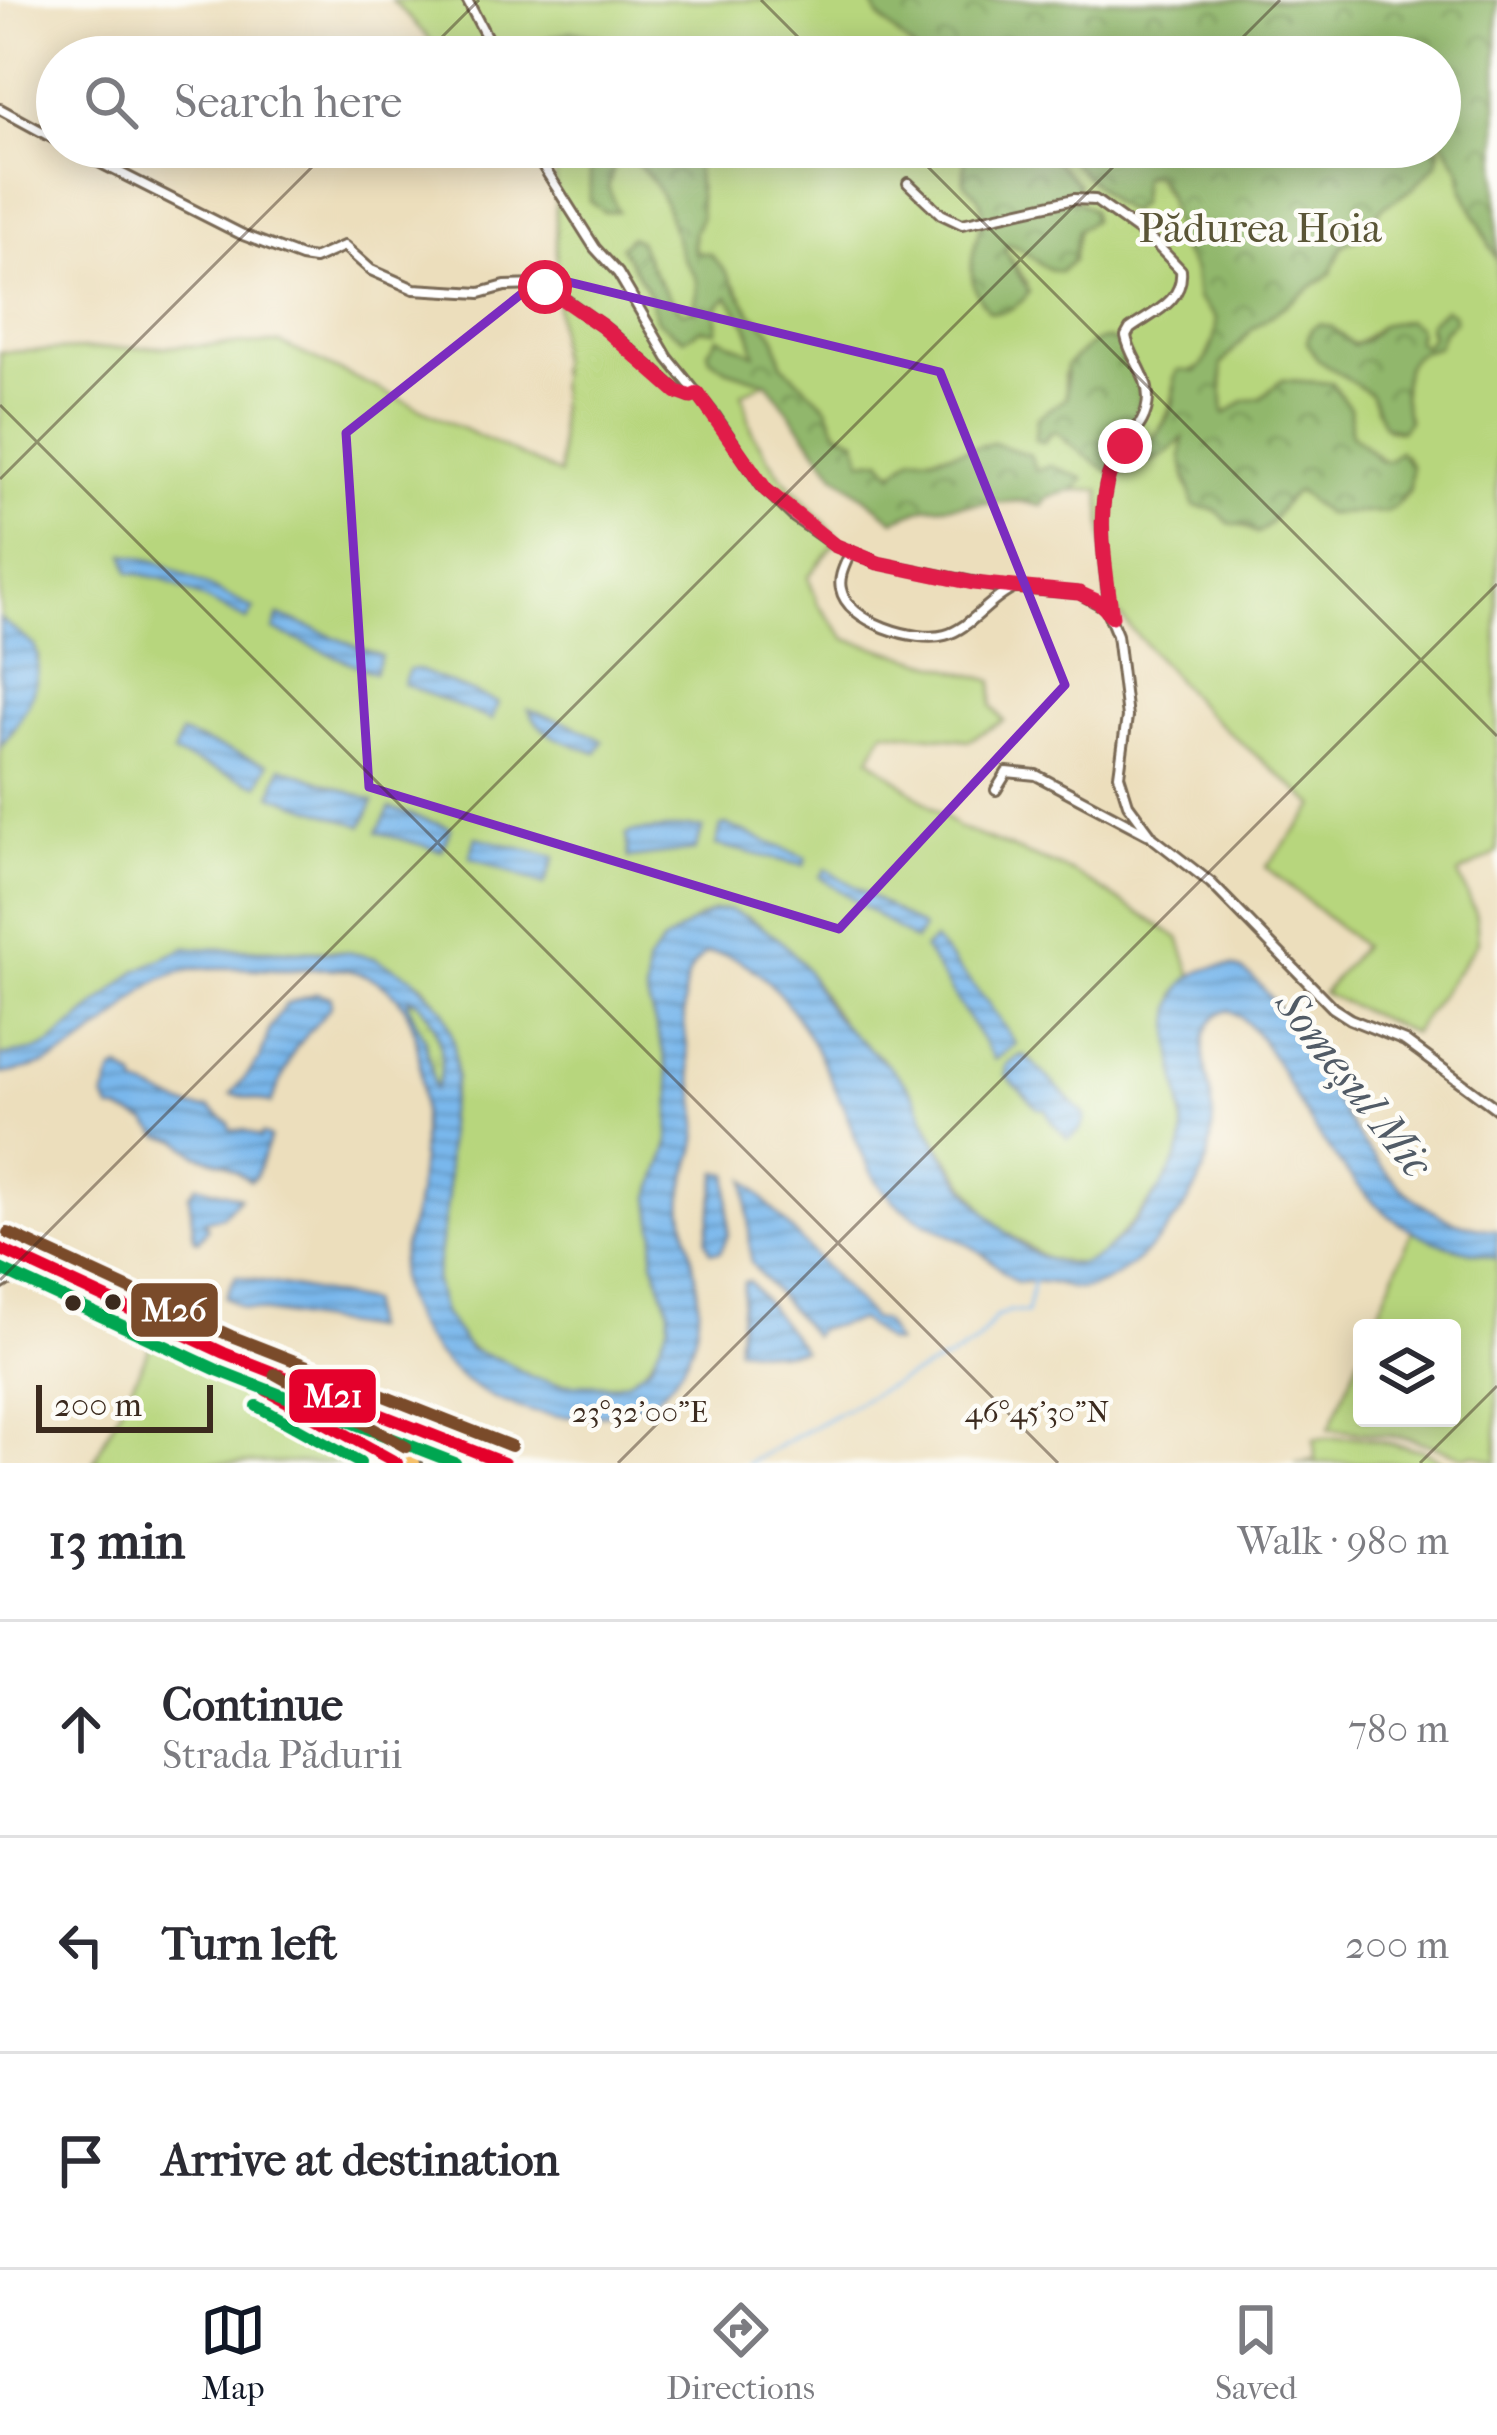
<!DOCTYPE html>
<meta charset="utf-8">
<style>
body{margin:0;font-family:"IM FELL French Canon",serif;background:#f7f7f7;color:#2b2b33}
.controls{position:absolute;right:36px;bottom:36px;display:grid;overflow:hidden;border-radius:12px;box-shadow:0 6px 30px #0003}
.controls button{width:108px;height:108px;display:grid;place-items:center;padding:0;border:0;border-bottom:3px solid #e1e1e2;background:#fff;color:#2b2b33;font:60px sans-serif}
.scale{position:absolute;left:36px;bottom:30px;width:177px;box-sizing:border-box;padding-left:12px;border:6px solid #3b2a1e;border-top:0;font-size:33px;line-height:42px;white-space:nowrap;color:#3b2a1e;-webkit-text-stroke:9px #fdfcf7;paint-order:stroke}
.stop{position:absolute;width:36px;height:36px;margin:-27px;border:9px solid #e11d48;border-radius:50%;background:#fff}
.stop.end{background:#e11d48;border-color:#fff;box-shadow:0 3px 12px #0008}
.list{margin:0;padding:0;list-style:none}
h2{display:flex;justify-content:space-between;align-items:center;height:156px;margin:0;padding:0 48px;font-size:51px}
h2 small{font-size:39px;font-weight:400;color:#7c7c81}
.list li{display:grid;grid-template-columns:78px 1fr auto;gap:36px;align-items:center;box-sizing:border-box;height:216px;padding:0 48px;border-top:3px solid #e1e1e2}
.list b{display:block;font-size:45px;white-space:nowrap}
.list p{margin:0;font-size:39px;white-space:nowrap;color:#7c7c81}
.list em{font-size:39px;font-style:normal;color:#7c7c81}
.icon{flex:none;width:66px;height:66px;fill:none;stroke:currentColor;stroke-width:2;stroke-linecap:round;stroke-linejoin:round}
.map{position:relative;flex:none;width:1497px;height:1463px;overflow:hidden}
.search{position:absolute;background:#fff;box-shadow:0 6px 30px #0003;left:36px;right:36px;top:36px;height:132px;display:flex;align-items:center;gap:30px;box-sizing:border-box;padding:0 42px;border-radius:66px;color:#7c7c81;font-size:45px}
.sheet{height:804px;background:#fff}
nav{display:flex;justify-content:space-around;align-items:center;box-sizing:border-box;height:168px;border-top:3px solid #e1e1e2;background:#fff;font-size:33px;color:#7c7c81}
nav a{display:grid;justify-items:center;gap:6px}
nav .on{color:#111827}
.map>svg:first-child{display:block}
</style>
<div class="map">
<svg width="1497" height="1463" viewBox="0 0 1497 1463">
<defs>
<pattern id="forest-crowns" width="20" height="18" patternUnits="userSpaceOnUse" patternTransform="scale(3)"><rect width="20" height="18" fill="#91b76c"/><path d="M2 6a3 3 0 1 1 6 0M12 15a3 3 0 1 1 6 0" fill="none" stroke="#789558"/></pattern>
<pattern id="wetland-marsh" width="20" height="14" patternUnits="userSpaceOnUse" patternTransform="scale(3)"><rect width="20" height="14" fill="#b7d67d"/><path d="M1 5h8M5 5V1M11 12h8M15 12V8" fill="none" stroke="#9eb86c"/></pattern>
<pattern id="water-rules" width="6" height="5" patternUnits="userSpaceOnUse" patternTransform="scale(3)"><rect width="6" height="5" fill="#79b7ec"/><path d="M0 2.5h6" fill="none" stroke="#6495bf"/></pattern>
</defs>
<rect width="100%" height="100%" fill="#fdfcf7"/>
<filter id="ink" filterUnits="userSpaceOnUse"><feTurbulence type="fractalNoise" baseFrequency=".00833" numOctaves="2"/><feDisplacementMap in="SourceGraphic" scale="24" xChannelSelector="R" yChannelSelector="G"/><feConvolveMatrix kernelMatrix="1 2 1 2 8 2 1 2 1" color-interpolation-filters="sRGB"/></filter>
<filter id="wash" filterUnits="userSpaceOnUse"><feTurbulence type="fractalNoise" baseFrequency=".004" numOctaves="4" result="noise"/><feDisplacementMap in="SourceGraphic" scale="48" xChannelSelector="R" yChannelSelector="G"/><feGaussianBlur stdDeviation="2.7" result="paint"/><feColorMatrix in="noise" values="0 0 0 0 0 0 0 0 0 0 0 0 0 0 0 0 0 1.4 0 .05"/><feComposite in="paint" operator="in"/></filter>
<g filter="url(#wash)">
<rect width="100%" height="100%" fill="#ecdebc"/>
<path fill="#b7d67d" stroke="#79804e" stroke-width="3" fill-rule="evenodd" d="M392 0H870L879 17 921 57H580L583 47 605 38 542 57H447Z
M1440 134 1461 171 1463 190 1497 260V853L1458 874 1476 913 1478 942 1413 1033 1323 993 1362 946 1266 867 1316 806 1205 712 1107 601 1100 490H1074L1083 480 1036 471 994 443C956 460 928 445 892 473L862 462 837 431 827 407 782 364 774 334 750 311 736 286 694 252V232L701 218 695 155 681 147H965L964 182C968 188 974 191 978 196 997 224 948 263 989 311 1011 314 1019 302 1027 283L1005 250 1007 244C1030 248 1042 270 1060 272L1073 260 1078 230 1093 220 1086 206 1075 200 1078 184 1058 167 1055 152 1069 156 1113 203 1139 204 1142 177 1154 174 1170 202 1177 243 1194 270 1197 298 1216 318 1217 332 1203 366 1174 378C1176 412 1152 452 1119 463L1112 453C1116 443 1123 438 1129 429 1148 399 1138 362 1112 340 1096 340 1065 358 1064 377 1064 384 1067 391 1066 398L1037 418 1035 440 1043 442 1055 430 1068 443 1126 473 1166 454 1183 438C1183 464 1181 506 1216 510 1228 524 1243 523 1257 534 1275 524 1280 501 1298 491L1331 514 1393 508 1409 492V462L1404 455 1385 463 1351 434 1350 408 1331 383 1282 380 1261 398 1244 401 1225 414C1221 407 1223 378 1221 365L1252 329 1331 273 1343 245 1362 235 1381 208 1412 189 1434 167 1440 151ZM1445 309 1449 327 1442 332 1438 346C1433 350 1426 350 1420 353 1398 363 1401 400 1408 418L1397 431 1388 429C1379 418 1379 405 1370 393 1358 378 1336 369 1318 360L1313 353 1335 330 1348 343 1357 344 1381 325 1407 320 1419 332 1417 340 1423 347 1431 337 1428 328Z
M534 147H590L587 166 608 186 614 167 612 153C657 163 669 210 679 249 682 261 694 270 697 282 699 290 695 303 694 310L683 313C666 299 647 262 639 241L630 237 621 247 648 291 657 320 717 307 728 296 748 326 756 356 718 337 726 369 767 382 742 393 753 434 779 473 839 539 808 577 818 604 846 639 993 681 992 706 1004 721 969 740 884 731 870 758 957 827 1073 872 1179 938 1192 976 1176 995 1173 1018 1184 1139 1177 1162 1166 1183 1120 1236 1101 1255 1081 1264 1047 1259 995 1225 936 1141 913 1094 882 1059 845 1028 798 958 760 925 747 917 714 911 699 918 677 932 646 994 664 1053 671 1091 669 1145 650 1198 655 1234 653 1260 669 1309V1323L658 1351 641 1374 628 1381 598 1387 540 1381 497 1358 479 1354 461 1341 443 1313 435 1282 448 1195 447 1118 456 1078 454 1043 444 1010 422 984 374 958 334 951 185 948 136 971 51 1044 39 1050 0 1056V747L14 730 38 663V654L0 619V352L280 343 560 474 555 169Z
M1413 1229 1448 1246 1497 1258V1463L1474 1454 1465 1457 1410 1438 1329 1429 1362 1351V1418H1452V1328H1372Z
M154 1340 189 1353 330 1440 344 1454V1463H93Z
M272 1384 389 1430 395 1434 391 1445 385 1446 290 1399Z
M1357 1437 1422 1450 1446 1463H1295L1315 1460 1314 1439Z"/>
<path fill="url(#forest-crowns)" stroke="#667045" stroke-width="3" d="M870 0H1497V260L1463 190 1461 171 1440 134V57H921L879 17Z
M573 31 606 38 597 48 583 47 580 57H542L545 39Z
M590 147H681L695 155 701 218 694 232V252L710 254 725 270 750 311 774 334 782 364 827 407 837 431 856 439 862 461 882 459 893 473 913 456H937L993 443 1030 455 1036 471 1051 465 1084 479 1074 490 1048 497 1042 506 1020 501 927 507 894 520 835 474 767 382 726 369 710 358 708 351 718 337 755 354 748 326 728 297 717 307V331L700 329 684 339 657 320 648 291 621 247 630 237 639 241C647 262 666 299 683 312L694 310C695 302 699 289 697 281 694 270 682 261 679 249 669 213 656 159 612 154L614 167 608 187 618 211 604 212 590 201Z
M965 147H1439L1437 163 1412 189 1382 208 1362 235 1343 245 1331 273 1252 329 1221 365C1223 378 1221 406 1225 414L1244 401 1261 398 1282 380 1331 383 1350 408 1351 434 1381 461H1389L1399 451 1411 466 1410 488 1393 508 1385 512 1326 514 1298 491C1280 501 1275 525 1257 534L1246 526 1229 523 1216 510 1194 506 1181 457 1183 438 1166 454 1117 474C1102 471 1069 443 1056 431L1048 434 1044 442 1035 440 1037 418 1066 398V366C1075 358 1093 339 1106 339 1127 338 1144 385 1140 402 1136 423 1120 435 1112 453L1119 463C1141 456 1171 423 1174 398 1176 386 1172 381 1178 370L1196 371C1210 361 1217 335 1216 318L1197 298 1194 270 1177 243 1168 197 1158 177 1150 173 1142 177 1139 204 1129 212 1113 203 1061 151 1055 152 1053 159 1078 184 1075 200 1092 210 1093 220 1078 230 1073 260 1060 272C1041 271 1028 248 1007 244L1005 250 1029 292C1022 304 1003 317 989 311 947 262 997 224 978 196 974 191 968 188 964 182Z
M1445 309 1453 313 1455 321 1442 332 1438 346C1432 350 1425 350 1419 353 1396 365 1403 403 1408 421L1401 431 1384 426 1370 394 1318 360 1307 342 1311 329 1319 324 1332 327 1353 345 1365 341 1381 325 1407 320 1418 327 1417 341 1424 347 1431 337 1428 323Z"/>
<path fill="url(#wetland-marsh)" stroke="#79804e" stroke-width="3" d="M412 997C437 1015 451 1063 435 1091L425 1041 408 1004Z"/>
<path fill="url(#water-rules)" stroke="#5a7085" stroke-width="3" fill-rule="evenodd" d="M125 554 159 562 254 609 247 620 163 579 129 572Z
M279 615 381 656 374 673 274 630Z
M0 619 35 646C46 681 21 721 0 747Z
M416 669 498 703 492 720 403 684 409 670Z
M529 710 570 724 603 741 596 753C567 741 544 740 529 710Z
M181 734 268 764 258 785 173 754Z
M281 767 374 801 362 826 272 795Z
M390 808 451 828 442 851 377 832Z
M727 825 806 858 804 866 716 845 721 826Z
M689 827 703 828 695 850 629 858 626 835 631 832Z
M476 837 555 857 544 885 470 857Z
M826 869 923 928 915 941 820 877Z
M729 910C759 922 789 943 807 971 818 989 826 1009 842 1024 865 1048 894 1065 913 1094 920 1104 923 1116 928 1127 951 1175 1021 1276 1083 1263 1116 1256 1180 1172 1183 1139 1188 1094 1143 994 1202 971 1213 967 1226 963 1238 968 1258 977 1275 1003 1287 1021 1339 1099 1386 1225 1497 1230V1258C1464 1250 1430 1243 1401 1224 1364 1200 1322 1143 1300 1105 1284 1077 1258 1022 1229 1010 1216 1014 1209 1021 1205 1035 1199 1061 1213 1090 1213 1117 1212 1138 1209 1161 1200 1180 1183 1218 1126 1285 1081 1289 1068 1290 1057 1283 1045 1282 1035 1281 1026 1282 1017 1282 1003 1275 995 1262 982 1253 947 1230 909 1222 882 1188 862 1163 855 1132 842 1104 820 1053 772 950 707 953 658 980 702 1086 698 1133 696 1161 679 1182 683 1212 692 1270 714 1314 680 1370 670 1386 657 1399 640 1405 591 1422 547 1421 499 1400 453 1380 413 1337 401 1287 395 1260 410 1233 415 1207 423 1161 429 1051 406 1010 395 988 371 975 348 970 327 966 306 970 285 970 242 970 190 959 152 984 139 992 130 1005 119 1015 75 1050 57 1067 0 1074V1056L38 1050 51 1044 136 971 185 948 347 952 374 958 414 978 444 1010 454 1043 456 1078 447 1118 448 1195 435 1282 443 1313 470 1350 507 1362 530 1377 559 1384 613 1385 628 1381 651 1364 669 1323V1309L653 1260 655 1234 650 1198 669 1145 671 1091 664 1053 646 994 647 964 662 943 688 925 714 911ZM409 997C438 1008 450 1064 435 1089L425 1041 408 1004Z
M934 940 988 1003 1016 1044 995 1060 924 949Z
M317 993 331 997V1006L295 1049 271 1103 231 1094 260 1059 270 1028 286 1004Z
M1021 1055 1026 1056 1085 1115C1085 1127 1078 1134 1068 1139L1050 1120 1046 1109 1038 1108 1005 1075 1006 1066Z
M119 1068 135 1079 137 1086C161 1091 183 1112 209 1108L229 1123 231 1130H245L260 1138 262 1134 270 1138 255 1177 250 1181 224 1163 197 1155 179 1140 160 1136 147 1122 118 1110H111L104 1098 113 1072Z
M718 1172 729 1174 728 1235 720 1252H711L706 1241Z
M746 1180 872 1319 883 1321 896 1343 887 1342 860 1320 818 1329 813 1336 751 1263Z
M197 1185 240 1197 222 1216 204 1221 208 1228 198 1241 194 1238 189 1195Z
M236 1276 369 1302 370 1329 243 1308 225 1297Z
M749 1281 803 1350 782 1353 737 1348 744 1282Z"/>
<g fill="none" stroke-linecap="round" stroke-linejoin="round">
<path stroke="#79b7ec" stroke-width="3" d="M748 1463 880 1390 954 1356 977 1342 996 1317 1010 1311 1027 1313 1034 1279"/>
</g>
</g>
<g filter="url(#ink)">
<g fill="none" stroke-linecap="round" stroke-linejoin="round">
<defs>
<path id="minor" d="M467 0 497 57
M0 109 57 140
M69 147 243 235 301 257 314 259 344 246 371 270 414 289 480 293 505 286 538 285 553 291 609 331 677 391 690 397 698 394
M531 147 595 248 618 273 668 358 716 417 761 485 794 517 834 545 878 563 993 586 1079 593 1106 608 1117 635 1127 717 1119 775 1128 804 1153 838 1211 883 1333 1008 1350 1019 1405 1041 1497 1109
M908 183 941 214 962 224 1074 199 1095 200 1155 243 1181 270C1184 302 1152 313 1130 329L1126 336C1130 358 1148 374 1148 398 1147 425 1129 435 1117 455 1092 499 1105 567 1111 615
M850 553C845 565 838 577 841 589 847 622 916 643 945 635 971 628 989 599 1014 588
M996 790 1007 772 1036 775 1147 834
M0 1285 8 1280 26 1278"/>
<path id="major" d="M0 1249 224 1353 504 1463
M0 1261C67 1300 143 1322 211 1358 274 1391 331 1435 397 1463
M326 1419 386 1449 393 1448 399 1437 398 1431 386 1425
M415 1463 407 1457 410 1443 422 1439 429 1441"/>
</defs>
<use href="#minor" stroke="#796955" stroke-width="14"/>
<use href="#major" stroke="#796955" stroke-width="16"/>
<use href="#minor" stroke="#fff" stroke-width="8"/>
<use href="#major" stroke="#f6c06b" stroke-width="10"/>
<defs>
<path id="bus-1" d="M0 1249 224 1353 504 1463
M266 1390 397 1463"/>
<path id="bus-2" d="M0 1269 217 1370 455 1463
M257 1406 360 1463"/>
<path id="bus-3" d="M8 1233 231 1336 511 1446
M275 1374 406 1447"/>
</defs>
<use href="#bus-1" stroke="#fdfcf7" stroke-width="21"/>
<use href="#bus-2" stroke="#fdfcf7" stroke-width="21"/>
<use href="#bus-3" stroke="#fdfcf7" stroke-width="21"/>
<use href="#bus-1" stroke="#e4002b" stroke-width="12"/>
<use href="#bus-2" stroke="#00a651" stroke-width="12"/>
<use href="#bus-3" stroke="#7a4b2a" stroke-width="12"/>
</g>
</g>
<g fill="none" stroke-linecap="round" stroke-linejoin="round" filter="url(#ink)">
<path stroke="#e11d48" stroke-width="15" d="M545 287 602 326 677 392 691 397 698 394 766 490 834 545 878 563 973 583 1079 593 1099 602 1112 616C1105 567 1089 486 1125 446"/>
</g>
<path fill="none" stroke="#7b2cbf" stroke-width="9" stroke-linejoin="round" d="M544 276 940 372 1065 685 839 929 369 787 346 433Z"/>
<path fill="none" stroke="#3b2a1e" stroke-width="3" stroke-opacity="0.45" d="M761 0 818 57M422 57 479 0M1223 57 1280 0M908 147 1497 736M0 405 1058 1463M0 479 332 147M0 1280 1133 147M618 1463 1497 584M1420 1463 1497 1386"/>
<g fill="#3b2a1e" stroke="#fdfcf7" stroke-width="4.5">
<circle cx="113" cy="1302" r="10"/>
<circle cx="73" cy="1303" r="10"/>
</g>
<g text-anchor="middle" stroke-width="9" stroke-linejoin="round" paint-order="stroke">
<g font-size="42" fill="#5a5536" stroke="#fdfcf7">
<text x="1260" y="242">Pădurea Hoia</text>
</g>
<g font-size="45" font-style="italic" fill="#515b66" stroke="#fdfcf7">
<text transform="translate(1355 1083) rotate(52)" y="16">Someșul Mic</text>
</g>
</g>
<g font-size="30" text-anchor="middle" fill="#3b2a1e" stroke="#fdfcf7" stroke-width="9" stroke-linejoin="round" paint-order="stroke">
<text x="640" y="1422">23°32'00"E</text>
<text x="1037" y="1422">46°45'30"N</text>
</g>
<g stroke="#fdfcf7" stroke-width="4.5">
<rect x="129" y="1281" width="91" height="58" rx="12" fill="#7a4b2a"/>
<rect x="287" y="1367" width="91" height="58" rx="12" fill="#e4002b"/>
</g>
<g font-size="33" text-anchor="middle" font-weight="bold" fill="#fff">
<text x="174" y="1321">M26</text>
<text x="333" y="1407">M21</text>
</g>
</svg>
<div class="controls">
<button><svg class="icon" aria-label="layers" viewBox="0 0 24 24"><path d="M12 4l9 5-9 5-9-5zM3 14l9 5 9-5"/></svg></button>
</div>
<div class="scale">200 m</div>
<div class="stop" style="left:545px;top:287px"></div>
<div class="stop end" style="left:1125px;top:446px"></div>
<div class="search"><svg class="icon" aria-label="search" viewBox="0 0 24 24"><circle cx="10" cy="10" r="6"/><path d="M15 15l6 6"/></svg>Search here</div>
</div>
<section class="sheet">
<h2>13 min<small>Walk · 980 m</small></h2>
<ul class="list">
<li><svg class="icon" aria-label="ahead" viewBox="0 0 24 24"><path d="M12 20V5M6 11l6-6 6 6"/></svg><div><b>Continue</b><p>Strada Pădurii</p></div><em>780 m</em></li>
<li><svg class="icon" aria-label="left" viewBox="0 0 24 24"><path d="M17 20v-9H6M10 6l-5 5 5 5"/></svg><div><b>Turn left</b></div><em>200 m</em></li>
<li><svg class="icon" aria-label="arrive" viewBox="0 0 24 24"><path d="M6 21V4h12l-3 4 3 4H6"/></svg><div><b>Arrive at destination</b></div></li>
</ul>
</section>
<nav>
<a class="on"><svg class="icon" aria-label="map" viewBox="0 0 24 24"><path d="M3 6l6-2 6 2 6-2v14l-6 2-6-2-6 2zM9 4v14M15 6v14"/></svg>Map</a>
<a><svg class="icon" aria-label="directions" viewBox="0 0 24 24"><path d="M12 3l9 9-9 9-9-9zM9 14v-3h6M13 9l2 2-2 2"/></svg>Directions</a>
<a><svg class="icon" aria-label="saved" viewBox="0 0 24 24"><path d="M7 4h10v16l-5-4-5 4z"/></svg>Saved</a>
</nav>
